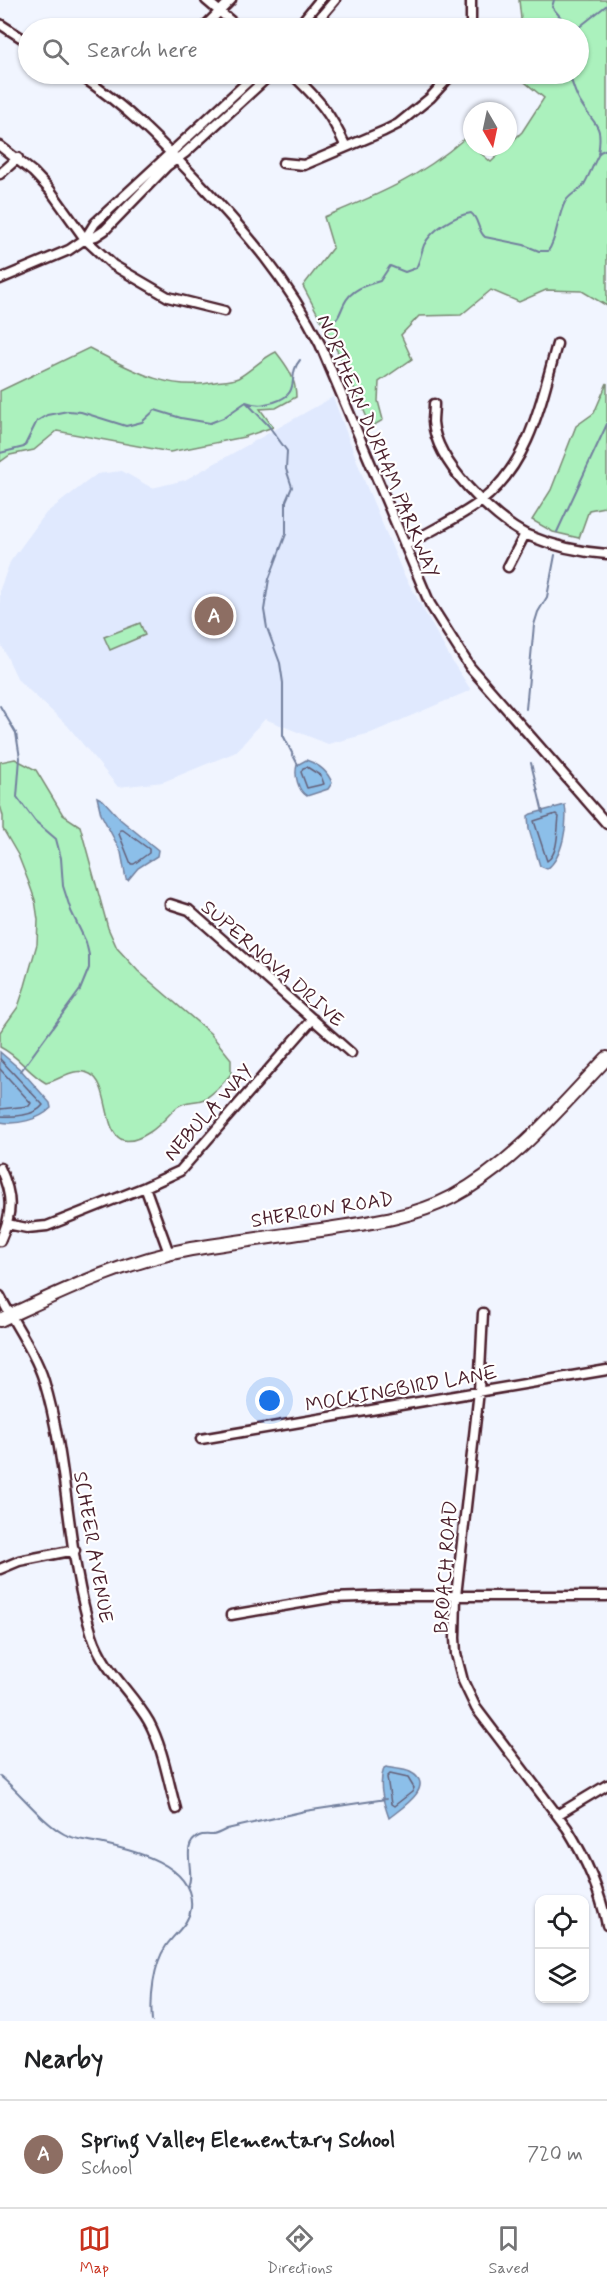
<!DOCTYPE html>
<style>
body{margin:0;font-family:Mynerve,sans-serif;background:#f2f2f2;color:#202124}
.controls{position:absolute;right:18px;bottom:18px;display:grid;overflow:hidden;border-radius:12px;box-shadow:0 2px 4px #0004}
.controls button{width:54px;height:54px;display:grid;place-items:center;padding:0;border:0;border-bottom:2px solid #e0e0e0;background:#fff;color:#202124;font:30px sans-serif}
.compass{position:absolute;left:463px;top:102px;width:54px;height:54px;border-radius:50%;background:#fff;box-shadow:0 2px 4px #0004;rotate:171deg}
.you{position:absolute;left:270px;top:1401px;width:21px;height:21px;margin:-15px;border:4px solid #fff;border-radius:50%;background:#1a73e8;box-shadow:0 0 0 9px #1a73e833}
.badge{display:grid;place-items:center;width:39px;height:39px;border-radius:50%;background:#c8321e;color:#fff;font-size:20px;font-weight:700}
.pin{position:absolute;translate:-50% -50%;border:3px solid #fff;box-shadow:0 2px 6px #0006}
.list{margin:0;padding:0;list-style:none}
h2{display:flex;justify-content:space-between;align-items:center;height:78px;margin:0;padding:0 24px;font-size:26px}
h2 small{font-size:20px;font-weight:400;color:#757577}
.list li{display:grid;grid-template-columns:39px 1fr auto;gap:18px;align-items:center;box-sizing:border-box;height:108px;padding:0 24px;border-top:2px solid #e0e0e0}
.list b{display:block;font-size:22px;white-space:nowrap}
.list p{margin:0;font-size:20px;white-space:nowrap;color:#757577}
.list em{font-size:20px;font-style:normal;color:#757577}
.icon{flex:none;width:33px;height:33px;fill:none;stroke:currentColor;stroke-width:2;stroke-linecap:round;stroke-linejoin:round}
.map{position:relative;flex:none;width:607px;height:2021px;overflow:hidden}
.search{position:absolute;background:#fff;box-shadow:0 2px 4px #0004;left:18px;right:18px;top:18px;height:66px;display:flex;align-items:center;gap:15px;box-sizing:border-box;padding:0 21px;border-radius:33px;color:#757577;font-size:22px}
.sheet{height:186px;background:#fff}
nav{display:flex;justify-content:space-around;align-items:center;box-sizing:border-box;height:84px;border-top:2px solid #e0e0e0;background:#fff;font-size:16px;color:#757577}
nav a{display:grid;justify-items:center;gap:3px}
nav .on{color:#c8321e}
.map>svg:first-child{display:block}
</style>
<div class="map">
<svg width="607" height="2021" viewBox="0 0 607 2021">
<rect width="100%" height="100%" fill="#f1f5ff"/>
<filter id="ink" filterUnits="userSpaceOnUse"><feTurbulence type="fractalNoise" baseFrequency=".0167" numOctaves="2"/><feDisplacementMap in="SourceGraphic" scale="12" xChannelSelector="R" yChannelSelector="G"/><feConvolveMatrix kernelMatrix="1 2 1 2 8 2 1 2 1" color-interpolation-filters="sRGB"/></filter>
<g filter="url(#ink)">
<path fill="#e0e9fe" d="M333 397 366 485 403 573 452 661 471 690 371 733 328 744 265 719 236 752 163 782 118 787 67 725 18 680 0 642V589L10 562 46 513 97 474 122 471 152 488 185 480Z"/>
<path fill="#abf1bd" stroke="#7a8874" stroke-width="1.5" d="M519 0H607V306L582 291 546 290 519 302 491 290 461 315 419 316 401 335 412 359 379 382 378 401 383 420 371 427 343 362 303 286 333 247 324 217C378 195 419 178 464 139L491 162 522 132 544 98 515 74H578V28H519L521 19Z
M89 348C130 369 168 392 215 382 222 381 231 381 238 378 251 371 262 358 276 352 287 366 296 378 296 397L276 408 260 409 273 427 244 437 170 452 57 431 34 450 10 455 0 462V391Z
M607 383V501L604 507 589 510 579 538 553 532 532 520 551 490 576 426 594 413Z
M140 623 145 635 110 650 104 637Z
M15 759 36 770 63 815 80 826 108 928 117 948 138 971 210 1033 231 1059V1074C223 1083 214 1094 204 1099 195 1103 186 1100 177 1107 168 1115 161 1125 150 1132 96 1167 116 1086 90 1074 73 1066 61 1080 46 1083 28 1073 20 1057 0 1047V1032L18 1007 25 986 37 944 38 920 35 900 29 883 18 855 3 829V816L0 805V762Z"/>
<path fill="#8cbfe9" stroke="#727f9d" stroke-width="1.5" d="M306 760C318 764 328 772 332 783L328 789 307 796C298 791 294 775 297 765Z
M97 797 103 800 121 820 158 850 157 856 138 868 128 880 126 879 121 852 101 814Z
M565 805C568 824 563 857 547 869L540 866 529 829 528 816 531 814Z
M0 1052 21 1070 50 1103 51 1108C39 1120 17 1125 0 1122Z
M386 1767C393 1769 404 1769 410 1772 438 1786 400 1809 389 1818 383 1801 378 1785 384 1768Z"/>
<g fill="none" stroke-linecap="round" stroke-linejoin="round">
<path stroke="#645f77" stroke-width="1.5" d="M307 767 321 776 324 784 307 788 301 772 303 768Z
M556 814 559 817C557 830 559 853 547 861L534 821Z
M120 830H123L149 849V853L134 864H131L119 834Z
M0 1059 43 1105C35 1116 13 1117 0 1116
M0 1069 31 1103 29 1106 0 1109
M390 1774 408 1778 414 1788 412 1792 394 1806 391 1804 387 1777Z"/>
<path stroke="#727f9d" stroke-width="2" d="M554 0 552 7 562 19 563 28
M578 28 607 5
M569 74C573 84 575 96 582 105 596 127 603 124 598 154
M331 324C339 319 340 312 344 304 351 289 366 285 380 281L390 266 405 272 416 268C420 261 421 253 424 245 432 229 454 216 471 213 479 219 477 230 485 237L524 245 539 251H548C557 240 557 217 565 202 570 194 577 192 583 186 587 181 595 160 600 152L607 149
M246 402 268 425 287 451 286 469 292 487 286 501V534L269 579 264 610 267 628 280 663 283 683V735L298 765
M0 453 24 447 37 421 47 415 68 411 81 412 126 426 142 422 155 410 181 418 210 423 223 418 246 402C257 406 263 405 274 402 303 393 286 376 300 360
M557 532 607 424
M0 706 16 733 20 758 17 797 35 821 56 839 61 858 63 886 71 911 86 942 89 955V968L80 990 21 1071
M526 709 534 625 538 612 547 597 555 555
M531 763 543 813
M0 1776C21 1793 41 1821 64 1834 75 1840 87 1840 99 1843 132 1850 195 1864 191 1908 189 1924 175 1933 166 1946 153 1965 150 1998 152 2021
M188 1886C196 1873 179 1845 199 1836 203 1834 209 1835 213 1835 218 1834 223 1831 227 1829L305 1811 386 1799"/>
<defs>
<path id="street" d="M206 0 239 28
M0 24 28 42
M203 28 231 0
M297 28 320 0
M311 28 335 0
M471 28V0
M78 74C125 105 158 139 197 180 246 232 287 279 320 344L430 604 470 667 607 824
M292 74C319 100 330 112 346 147
M0 146 33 172 50 190 85 239 113 265 168 297 224 311
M283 163 304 165 384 131 398 124 430 98 452 74
M0 174 18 158
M85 239 95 223 256 74
M0 279 69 250 85 239 96 236 105 230 167 166 185 153 271 74
M434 404C434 410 433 416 433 422 436 462 492 518 527 535 553 546 579 552 607 554
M405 546C429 531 457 519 480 502 530 464 541 401 557 344
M508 567 525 534
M170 904 189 910 351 1053
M0 1168C13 1196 13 1213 0 1241
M145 1187 169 1253
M7 1224 27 1228 47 1226 145 1187 180 1171 313 1019
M0 1296C13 1322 36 1354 44 1381 69 1463 66 1553 92 1635 103 1670 132 1692 149 1722 163 1748 168 1781 176 1809
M483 1313 479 1391 456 1596 455 1638 456 1654 463 1681 476 1708 567 1828C586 1859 600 1890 607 1925
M201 1439 607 1370
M0 1569 19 1561 75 1550
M231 1615 330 1598 391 1596H607
M557 1815 607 1785"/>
<path id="secondary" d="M0 1320C61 1292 123 1261 191 1249 238 1241 287 1235 334 1228 375 1222 416 1216 452 1197 514 1164 559 1108 607 1058"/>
</defs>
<use href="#street" stroke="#4a1f2b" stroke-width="13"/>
<use href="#secondary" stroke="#4a1f2b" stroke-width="16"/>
<use href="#street" stroke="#fff" stroke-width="8"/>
<use href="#secondary" stroke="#fff" stroke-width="12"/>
</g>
</g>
<g text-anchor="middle" stroke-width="4.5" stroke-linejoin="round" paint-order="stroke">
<g font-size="20" fill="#4a1f2b" stroke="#fff">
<text transform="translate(379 446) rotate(67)" y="7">NORTHERN DURHAM PARKWAY</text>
<text transform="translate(273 963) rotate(41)" y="7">SUPERNOVA DRIVE</text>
<text transform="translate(208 1112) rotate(-48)" y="7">NEBULA WAY</text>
<text transform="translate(322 1209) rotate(-9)" y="7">SHERRON ROAD</text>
<text transform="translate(401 1388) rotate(-10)" y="7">MOCKINGBIRD LANE</text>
<text transform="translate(94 1547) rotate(80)" y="7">SCHEER AVENUE</text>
<text transform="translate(445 1567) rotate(-86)" y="7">BROACH ROAD</text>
</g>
</g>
</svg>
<div class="controls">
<button><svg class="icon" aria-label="locate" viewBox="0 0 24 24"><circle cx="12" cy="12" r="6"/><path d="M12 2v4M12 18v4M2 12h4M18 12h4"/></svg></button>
<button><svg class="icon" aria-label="layers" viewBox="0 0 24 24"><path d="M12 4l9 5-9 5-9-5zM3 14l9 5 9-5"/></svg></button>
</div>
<svg class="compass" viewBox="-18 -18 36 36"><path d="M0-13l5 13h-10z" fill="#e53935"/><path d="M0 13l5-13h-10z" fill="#757577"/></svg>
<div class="you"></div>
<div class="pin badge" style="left:214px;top:616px;background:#8d6e63">A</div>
<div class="search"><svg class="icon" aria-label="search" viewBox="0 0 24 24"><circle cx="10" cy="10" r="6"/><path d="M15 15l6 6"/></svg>Search here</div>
</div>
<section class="sheet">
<h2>Nearby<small></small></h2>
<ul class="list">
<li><span class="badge" style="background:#8d6e63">A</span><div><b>Spring Valley Elementary School</b><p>School</p></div><em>720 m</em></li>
</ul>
</section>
<nav>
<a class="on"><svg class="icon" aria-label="map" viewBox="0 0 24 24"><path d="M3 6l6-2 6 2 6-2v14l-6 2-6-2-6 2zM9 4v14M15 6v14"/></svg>Map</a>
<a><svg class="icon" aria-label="directions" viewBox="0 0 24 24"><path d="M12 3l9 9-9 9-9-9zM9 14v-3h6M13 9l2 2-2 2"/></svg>Directions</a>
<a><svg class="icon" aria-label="saved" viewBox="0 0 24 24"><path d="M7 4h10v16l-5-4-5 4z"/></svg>Saved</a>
</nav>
